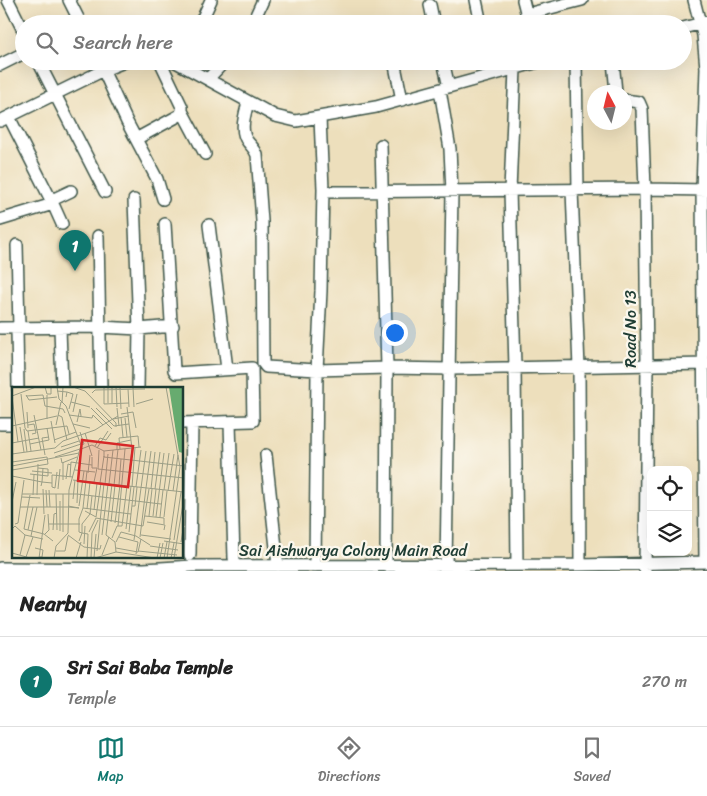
<!DOCTYPE html>
<style>
body{margin:0;font-family:Sriracha,sans-serif;background:#f6f6f6;color:#222}
.controls{position:absolute;right:15px;bottom:15px;display:grid;overflow:hidden;border-radius:10px;box-shadow:0 5px 20px #0002}
.controls button{width:45px;height:45px;display:grid;place-items:center;padding:0;border:0;border-bottom:1px solid #e0e0e0;background:#fff;color:#222;font:25px sans-serif}
.compass{position:absolute;left:587px;top:85px;width:45px;height:45px;border-radius:50%;background:#fff;box-shadow:0 5px 20px #0002;rotate:353deg}
.you{position:absolute;left:394px;top:332px;width:18px;height:18px;margin:-12px;border:4px solid #fff;border-radius:50%;background:#1a73e8;box-shadow:0 0 0 8px #1a73e833}
.badge{display:grid;place-items:center;width:32px;height:32px;border-radius:50%;background:#0f766e;color:#fff;font-size:16px;font-weight:700}
.pin{position:absolute;translate:-50% -41px;filter:drop-shadow(0 1px 2px #0008)}
.pin::after{content:'';position:absolute;top:26px;width:18px;height:15px;background:inherit;clip-path:polygon(0 0,100% 0,50% 100%)}
.list{margin:0;padding:0;list-style:none}
h2{display:flex;justify-content:space-between;align-items:center;height:65px;margin:0;padding:0 20px;font-size:21px}
h2 small{font-size:16px;font-weight:400;color:#767676}
.list li{display:grid;grid-template-columns:32px 1fr auto;gap:15px;align-items:center;box-sizing:border-box;height:90px;padding:0 20px;border-top:1px solid #e0e0e0}
.list b{display:block;font-size:19px;white-space:nowrap}
.list p{margin:0;font-size:16px;white-space:nowrap;color:#767676}
.list em{font-size:16px;font-style:normal;color:#767676}
.icon{flex:none;width:28px;height:28px;fill:none;stroke:currentColor;stroke-width:2;stroke-linecap:round;stroke-linejoin:round}
.map{position:relative;flex:none;width:707px;height:571px;overflow:hidden}
.search{position:absolute;background:#fff;box-shadow:0 5px 20px #0002;left:15px;right:15px;top:15px;height:55px;display:flex;align-items:center;gap:12px;box-sizing:border-box;padding:0 18px;border-radius:28px;color:#767676;font-size:19px}
.sheet{height:155px;background:#fff}
nav{display:flex;justify-content:space-around;align-items:center;box-sizing:border-box;height:70px;border-top:1px solid #e0e0e0;background:#fff;font-size:14px;color:#767676}
nav a{display:grid;justify-items:center;gap:2px}
nav .on{color:#0f766e}
.map>svg:first-child{display:block}
</style>
<div class="map">
<svg width="707" height="571" viewBox="0 0 707 571">
<rect width="100%" height="100%" fill="#fbf7ec"/>
<filter id="ink" filterUnits="userSpaceOnUse"><feTurbulence type="fractalNoise" baseFrequency=".02" numOctaves="2"/><feDisplacementMap in="SourceGraphic" scale="10" xChannelSelector="R" yChannelSelector="G"/><feConvolveMatrix kernelMatrix="1 2 1 2 8 2 1 2 1" color-interpolation-filters="sRGB"/></filter>
<filter id="wash" filterUnits="userSpaceOnUse"><feTurbulence type="fractalNoise" baseFrequency=".0096" numOctaves="4" result="noise"/><feDisplacementMap in="SourceGraphic" scale="20" xChannelSelector="R" yChannelSelector="G"/><feGaussianBlur stdDeviation="1.12" result="paint"/><feColorMatrix in="noise" values="0 0 0 0 0 0 0 0 0 0 0 0 0 0 0 0 0 1.4 0 .05"/><feComposite in="paint" operator="in"/></filter>
<g filter="url(#wash)">
<rect width="100%" height="100%" fill="#eddfbc"/>
</g>
<g filter="url(#ink)">
<g fill="none" stroke-linecap="round" stroke-linejoin="round">
<defs>
<path id="minor" d="M8 0 24 32
M69 0 81 24
M476 0 481 24
M523 0 529 24
M694 0 703 35 706 68 702 190 705 562
M430 5 434 24
M527 14 582 0
M200 24 211 0
M252 24 263 0
M683 28 706 22
M38 61 105 192
M99 61 127 122 157 179 163 199
M160 61 182 107V111
M174 61 275 116 296 121 376 107 542 61
M394 61 402 100
M443 61 449 87
M492 61 496 74
M576 61 578 190
M613 61 616 92
M0 65 24 53
M515 69 510 191 515 367 517 565
M208 79 225 61
M440 90 450 149 452 192 446 565
M624 100 639 102 642 109 645 189 647 366 645 570
M248 102C245 115 239 131 248 142 252 147 255 149 257 155L262 221 263 363 266 367 317 370 387 368 451 369 707 364
M320 118 323 189 329 192 645 189 707 190
M0 121 104 70 127 61
M136 139 180 115 182 111 205 154
M381 145 387 368 386 566
M572 190 579 368 580 565
M52 200 71 191
M134 200 139 329 138 388
M53 204 62 224
M0 220 53 204 9 117
M165 224 174 370 176 373 252 368 253 421 182 423
M209 225 227 369
M98 236 101 388
M17 245 19 328
M0 328 100 327 139 329 173 326
M60 328 62 388
M17 329 18 388
M230 423 234 558
M0 424H14
M266 455 278 566
M190 555 192 423
M315 566 317 370 321 291 323 189
M0 568 144 569 193 566 580 565 707 562"/>
</defs>
<use href="#minor" stroke="#3e5548" stroke-width="14"/>
<use href="#minor" stroke="#fff" stroke-width="11"/>
</g>
</g>
<g text-anchor="middle" stroke-width="4.5" stroke-linejoin="round" paint-order="stroke">
<g font-size="16" fill="#1f3d34" stroke="#fbf7ec">
<text transform="translate(630 329) rotate(-90)" y="6">Road No 13</text>
<text x="353" y="556">Sai Aishwarya Colony Main Road</text>
</g>
</g>
<g transform="translate(12 387)">
<rect width="171" height="171" fill="#eddfbc"/>
<path d="M171 0 172 1 171 66 167 65 157 0Z" fill="#67ab6f"/>
<path fill="none" stroke="#9b9e86" stroke-width="1" d="M33 0 35 7H39V0M61 0 73 4 104 36V40M92 0V17L117 16M96 0V16M100 0V16M104 0 105 20M154 0 168 80 155 171M108 1 109 22M121 1 122 20M116 2 117 20M45 4 55 5 54 10M55 5 61 7 57 22M80 6 83 3 133 2M9 7 13 41M14 8 17 13 45 10M35 8V32M0 9 24 0M14 9 31 8 33 19 51 22 53 26M0 10 6 55M59 15 78 20M50 16 51 0M124 17 141 12M115 20 120 62 116 99M79 21 94 36 106 29M84 21 102 39 117 37M105 21 107 39M15 25 16 41M61 25 65 7M109 27 121 25 124 41M22 28 29 63M46 28 50 30 55 53M57 28 80 31 81 28 91 38M109 30 111 50M113 31 115 50M101 32 117 29M39 34 43 56M65 35 68 22 69 29M61 37 78 41M16 38 22 37 24 46 20 47M44 38 49 15M0 39 45 29M8 40 12 65M13 41 15 44 55 39 57 47M12 42 15 65M83 43 94 36 100 42M16 44 19 64M68 45 72 57 69 58M73 46 80 69M42 53 64 45M0 56 27 51M18 57 37 53 35 41M83 59 88 51 94 53 99 46M49 60 67 54M85 61 96 44M69 62 80 58 92 64 129 60M108 62 107 51 126 49 127 60M87 63 86 82 172 91M105 63V56L119 53M92 64V70L172 79M42 66 69 57M0 67 43 61 51 54 83 43M33 68 30 51 37 50M43 70 68 62M80 70V81H85L82 95M49 71 50 76 65 70M0 75 35 70 36 77 0 83M0 79 67 66M31 81 30 95 40 96M63 83 83 85M20 84 40 86M75 84 71 121 119 127M76 86 78 68M18 87 36 89V82L26 81M0 89 30 95 29 99M58 90 59 75 80 78M54 92 56 77 59 78M51 93V75M61 93 172 105M88 96 92 69M93 97 96 67M97 97 101 63M100 97 94 148 103 155 104 165M102 98 106 62M107 98 109 72M120 100 123 60M124 100 129 63M43 101 40 100V88L61 90M43 101 45 85M134 101 139 64M31 102 32 127M46 102 48 82M139 102 143 65M143 102 148 65M34 103 35 120M37 103 38 120M152 103 157 66M156 104 162 67M161 104 166 68M10 107H65L149 117M44 107 45 143M51 107V145M18 108 12 142 32 147 41 154M21 108 22 88M25 108 26 77M10 110 28 111M61 112 63 93M0 115 4 95M65 116 66 93M56 119 67 121 56 120M67 119 72 84M120 119H123L125 100M8 120H56M75 122 78 95M82 123 85 96M73 124 84 130 89 96M133 129 152 131V137M137 129 140 102M141 129 144 102M144 130 152 66M148 130 151 103M152 130 155 104M99 135 103 98M135 135 153 138 152 143M103 136 108 98M3 137 6 136 12 93M37 137H68M106 139 113 62M1 141 3 139 13 148 31 152M114 142 119 99M16 143 21 120M41 143 42 127 45 126M48 144V114M77 145 84 131 131 139 137 102M117 145 122 100M33 147 37 143 36 127M56 148 72 160 88 162 89 158M90 148 96 97M129 148 159 152M19 149 25 120M107 150 126 155 124 167M128 150 134 101M100 151 105 139H110L115 99M122 153 134 64M162 153 169 105M67 154 70 146 67 145V132L71 121M152 154 172 157M104 155 109 145 124 149 138 158M169 155 172 136M72 157 73 139M138 159 166 163M23 161 31 163 30 170H27M104 161 126 165 129 152M44 164H53L56 149M85 164 92 96M126 164 165 168M0 166 18 171M8 168 13 148M90 168 97 150M14 170 21 150M27 171 33 128M42 171 44 159 56 146 57 103 69 58 54 19 47 12 45 0M64 171 69 155M75 171 76 147 70 146V137L78 127 80 109M79 171 80 146 86 133M82 171 84 147M83 171 104 165 143 171M145 171 148 156M148 171 151 156M152 171 155 155M159 171 162 156M162 171 172 111"/>
<path fill="#d62828" fill-opacity="0.15" stroke="#d62828" stroke-width="2.5" d="M70 53 121 59 116 100 66 94Z"/>
<rect width="171" height="171" fill="none" stroke="#1f3d34" stroke-width="2.5"/>
</g>
</svg>
<div class="controls">
<button><svg class="icon" aria-label="locate" viewBox="0 0 24 24"><circle cx="12" cy="12" r="6"/><path d="M12 2v4M12 18v4M2 12h4M18 12h4"/></svg></button>
<button><svg class="icon" aria-label="layers" viewBox="0 0 24 24"><path d="M12 4l9 5-9 5-9-5zM3 14l9 5 9-5"/></svg></button>
</div>
<svg class="compass" viewBox="-18 -18 36 36"><path d="M0-13l5 13h-10z" fill="#e53935"/><path d="M0 13l5-13h-10z" fill="#767676"/></svg>
<div class="you"></div>
<div class="pin badge" style="left:75px;top:271px">1</div>
<div class="search"><svg class="icon" aria-label="search" viewBox="0 0 24 24"><circle cx="10" cy="10" r="6"/><path d="M15 15l6 6"/></svg>Search here</div>
</div>
<section class="sheet">
<h2>Nearby<small></small></h2>
<ul class="list">
<li><span class="badge">1</span><div><b>Sri Sai Baba Temple</b><p>Temple</p></div><em>270 m</em></li>
</ul>
</section>
<nav>
<a class="on"><svg class="icon" aria-label="map" viewBox="0 0 24 24"><path d="M3 6l6-2 6 2 6-2v14l-6 2-6-2-6 2zM9 4v14M15 6v14"/></svg>Map</a>
<a><svg class="icon" aria-label="directions" viewBox="0 0 24 24"><path d="M12 3l9 9-9 9-9-9zM9 14v-3h6M13 9l2 2-2 2"/></svg>Directions</a>
<a><svg class="icon" aria-label="saved" viewBox="0 0 24 24"><path d="M7 4h10v16l-5-4-5 4z"/></svg>Saved</a>
</nav>
